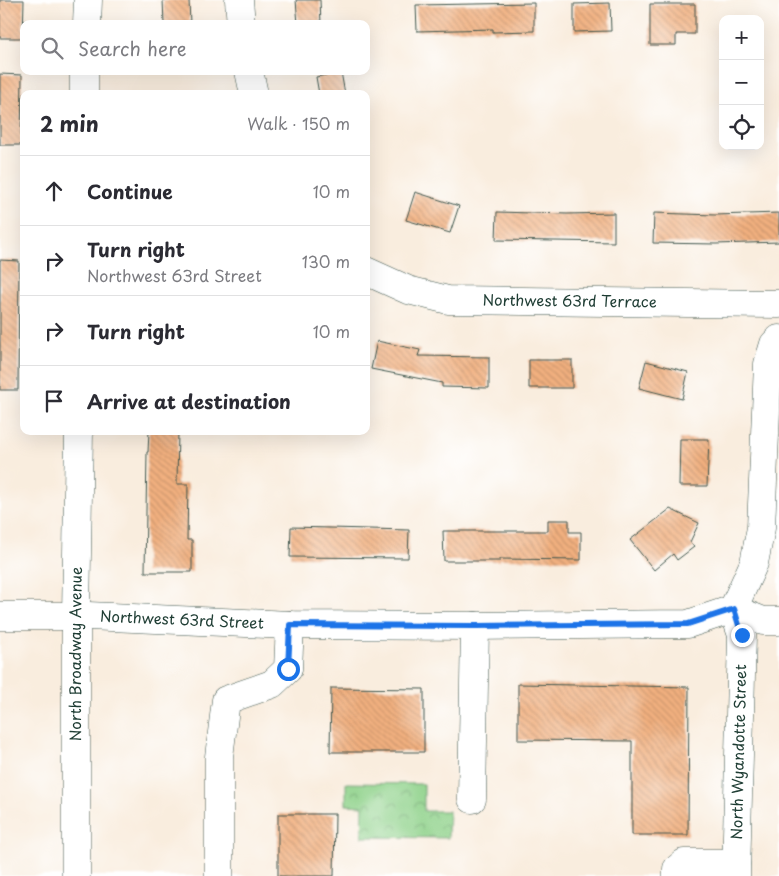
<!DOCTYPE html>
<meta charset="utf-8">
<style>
body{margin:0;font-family:"Playpen Sans",sans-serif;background:#f7f7f7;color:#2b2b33}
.controls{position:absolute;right:15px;top:15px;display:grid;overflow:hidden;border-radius:10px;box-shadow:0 5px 20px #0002}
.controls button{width:45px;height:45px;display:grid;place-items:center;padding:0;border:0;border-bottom:1px solid #e1e1e2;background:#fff;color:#2b2b33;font:25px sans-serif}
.stop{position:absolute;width:15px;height:15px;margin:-11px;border:4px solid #1a73e8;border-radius:50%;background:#fff}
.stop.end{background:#1a73e8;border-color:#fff;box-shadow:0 1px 5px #0008}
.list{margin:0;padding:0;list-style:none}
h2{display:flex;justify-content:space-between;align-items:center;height:65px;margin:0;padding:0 20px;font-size:21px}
h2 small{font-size:16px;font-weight:400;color:#7c7c81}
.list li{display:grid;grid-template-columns:32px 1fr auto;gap:15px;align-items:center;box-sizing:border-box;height:70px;padding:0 20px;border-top:1px solid #e1e1e2}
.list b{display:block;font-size:19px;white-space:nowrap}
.list p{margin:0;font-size:16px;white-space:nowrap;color:#7c7c81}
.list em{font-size:16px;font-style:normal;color:#7c7c81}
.icon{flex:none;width:28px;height:28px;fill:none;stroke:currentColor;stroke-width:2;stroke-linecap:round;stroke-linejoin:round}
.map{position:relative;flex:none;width:779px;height:876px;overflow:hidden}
.search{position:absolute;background:#fff;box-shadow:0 5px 20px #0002;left:20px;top:20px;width:350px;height:55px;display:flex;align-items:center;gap:12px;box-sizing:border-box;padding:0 18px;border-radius:10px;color:#7c7c81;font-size:19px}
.panel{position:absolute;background:#fff;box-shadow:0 5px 20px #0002;left:20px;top:90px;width:350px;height:345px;border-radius:10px}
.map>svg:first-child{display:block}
</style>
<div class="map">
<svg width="779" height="876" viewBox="0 0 779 876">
<defs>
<pattern id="park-crowns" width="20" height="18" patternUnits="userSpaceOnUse" patternTransform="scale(1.25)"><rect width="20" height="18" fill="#8ed189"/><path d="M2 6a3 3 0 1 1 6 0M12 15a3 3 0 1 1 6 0" fill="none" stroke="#73ab71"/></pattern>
<pattern id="building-back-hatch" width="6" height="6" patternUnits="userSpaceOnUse" patternTransform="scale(1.25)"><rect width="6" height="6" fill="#f2b07f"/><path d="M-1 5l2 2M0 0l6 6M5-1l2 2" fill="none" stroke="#c39069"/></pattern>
</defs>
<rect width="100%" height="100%" fill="#fff"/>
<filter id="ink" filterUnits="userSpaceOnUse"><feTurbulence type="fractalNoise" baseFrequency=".02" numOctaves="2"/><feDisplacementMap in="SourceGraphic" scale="10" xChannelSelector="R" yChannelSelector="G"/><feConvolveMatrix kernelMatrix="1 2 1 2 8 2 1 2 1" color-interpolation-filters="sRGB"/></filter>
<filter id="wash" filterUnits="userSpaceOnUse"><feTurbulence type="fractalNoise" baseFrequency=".0096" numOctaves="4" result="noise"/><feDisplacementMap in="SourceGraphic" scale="20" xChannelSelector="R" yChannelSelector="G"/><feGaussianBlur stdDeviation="1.12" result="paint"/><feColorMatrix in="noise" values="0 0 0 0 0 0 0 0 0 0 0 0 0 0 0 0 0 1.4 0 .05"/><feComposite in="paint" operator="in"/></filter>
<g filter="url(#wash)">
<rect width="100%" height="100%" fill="#f9edde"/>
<path fill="url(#park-crowns)" stroke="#56875e" d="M346 783 424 784V811H449L448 838 362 837 363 806 346 805Z"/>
<g id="blocks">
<path fill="url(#building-back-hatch)" d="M0 0H24L23 38H0Z
M163 0H189L190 24H164Z
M296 0H320L321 24H298Z
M534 3V31L493 32V29L417 31 416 5Z
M610 3 611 31 574 32V4Z
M650 4H695V34H676V45H650Z
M341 72 345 94H319L316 77Z
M0 74 22 75 21 145H0Z
M415 192 459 206 450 233 406 220Z
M497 212 567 214 614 213V242L496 240Z
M654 213 715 215 779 213V242L716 244 653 243Z
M0 260 19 261 18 390H0Z
M377 341 420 350 418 356 489 357V388L442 387V383L371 369Z
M529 360H572V388H529Z
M646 361 688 372 682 399 639 388Z
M149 431H178L177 484H188L187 540H192V572H145L147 452H148Z
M680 439H709L707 486H679Z
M670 509 699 523 690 542 694 547 677 560 673 554 654 570 630 540Z
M548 520H569V532H581V560L500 559V561H444L443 531H548Z
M291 527 409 530 408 558 290 557Z
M518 684 689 687 688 835H632V741L518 740Z
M331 688 424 689V752H330Z
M278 814H335L334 876H278Z"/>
</g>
</g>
<g filter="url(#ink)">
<use href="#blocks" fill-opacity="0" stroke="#40574e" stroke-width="1"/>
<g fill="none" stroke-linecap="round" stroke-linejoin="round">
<defs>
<g id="minor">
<path d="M239 0 241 24"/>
<path d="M87 24 88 0"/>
<path d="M249 71 254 94"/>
<path d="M84 94V71"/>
<path id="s1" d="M366 271 408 290 448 300 779 304"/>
<path id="s2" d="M0 616H88L290 625 475 626 688 624 733 609 763 621H779"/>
<path d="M472 799 475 626"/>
<path id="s3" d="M76 876V616L79 431"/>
<path d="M219 876V757L226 700 272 684 288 669 290 625"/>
<path d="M677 876V869L684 863H736"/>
<path id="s4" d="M736 876 742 635 733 609 754 563 761 528 768 364 774 344 779 339"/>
</g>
</defs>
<use href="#minor" stroke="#40574e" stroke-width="29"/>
<use href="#minor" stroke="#fff" stroke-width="28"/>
</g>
</g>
<g fill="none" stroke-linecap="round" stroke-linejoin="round" filter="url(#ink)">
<path stroke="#1a73e8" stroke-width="6" d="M288 669 290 625 476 626 688 624 734 609 742 635"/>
</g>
<g text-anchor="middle" stroke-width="4.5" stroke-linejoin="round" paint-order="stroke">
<g font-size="15" fill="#1f3d34" stroke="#fff">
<text dy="5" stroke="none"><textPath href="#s1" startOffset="209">Northwest 63rd Terrace</textPath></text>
<text dy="5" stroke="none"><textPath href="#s2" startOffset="182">Northwest 63rd Street</textPath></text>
<text dy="5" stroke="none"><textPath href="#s3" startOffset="222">North Broadway Avenue</textPath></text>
<text dy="5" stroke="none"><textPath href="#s4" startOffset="124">North Wyandotte Street</textPath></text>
</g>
</g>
</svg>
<div class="controls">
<button>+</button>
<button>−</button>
<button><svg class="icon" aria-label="locate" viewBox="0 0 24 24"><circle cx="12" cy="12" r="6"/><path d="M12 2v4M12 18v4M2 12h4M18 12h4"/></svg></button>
</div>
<div class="stop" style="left:288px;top:669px"></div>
<div class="stop end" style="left:742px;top:635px"></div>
<div class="search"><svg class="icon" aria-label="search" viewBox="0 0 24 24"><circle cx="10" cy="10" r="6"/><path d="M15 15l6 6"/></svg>Search here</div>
<section class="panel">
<h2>2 min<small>Walk · 150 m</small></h2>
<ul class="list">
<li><svg class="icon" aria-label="ahead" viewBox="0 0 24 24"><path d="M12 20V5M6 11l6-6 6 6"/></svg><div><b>Continue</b></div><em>10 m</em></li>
<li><svg class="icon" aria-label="right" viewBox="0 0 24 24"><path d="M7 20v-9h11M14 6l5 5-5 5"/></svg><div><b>Turn right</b><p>Northwest 63rd Street</p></div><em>130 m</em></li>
<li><svg class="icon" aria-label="right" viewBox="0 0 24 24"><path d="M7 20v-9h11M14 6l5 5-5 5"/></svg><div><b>Turn right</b></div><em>10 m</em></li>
<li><svg class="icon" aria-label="arrive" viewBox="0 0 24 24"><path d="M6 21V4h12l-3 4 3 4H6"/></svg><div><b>Arrive at destination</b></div></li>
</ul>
</section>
</div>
